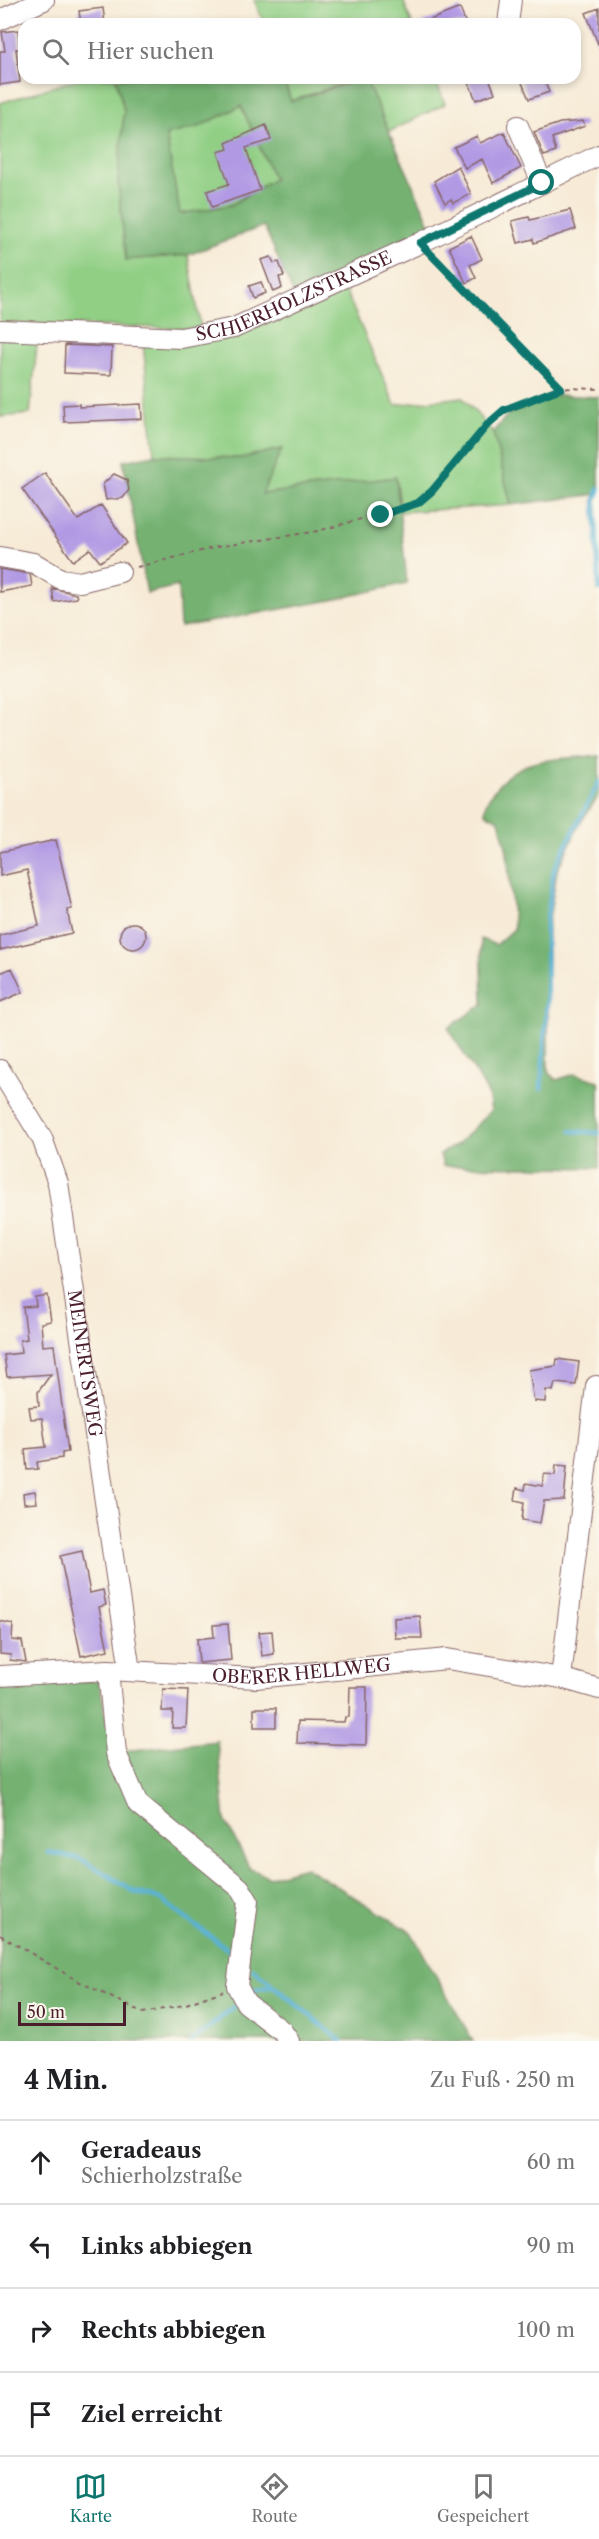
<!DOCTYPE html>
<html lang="de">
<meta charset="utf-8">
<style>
body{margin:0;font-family:"Libre Caslon Text",serif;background:#f6f6f6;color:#202124}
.scale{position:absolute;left:18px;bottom:15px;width:108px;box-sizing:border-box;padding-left:6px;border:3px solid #4a1f2b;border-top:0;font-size:16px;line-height:21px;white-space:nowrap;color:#4a1f2b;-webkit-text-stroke:4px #fbf7ec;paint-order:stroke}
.stop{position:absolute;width:18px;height:18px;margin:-14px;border:4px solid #0f766e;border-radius:50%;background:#fff}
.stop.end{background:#0f766e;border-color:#fff;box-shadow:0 2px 6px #0008}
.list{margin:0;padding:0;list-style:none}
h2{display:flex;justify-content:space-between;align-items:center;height:78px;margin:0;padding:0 24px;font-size:26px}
h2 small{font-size:20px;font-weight:400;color:#757577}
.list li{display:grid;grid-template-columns:39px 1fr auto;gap:18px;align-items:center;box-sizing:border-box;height:84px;padding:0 24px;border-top:2px solid #e0e0e0}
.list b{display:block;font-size:22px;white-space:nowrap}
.list p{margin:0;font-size:20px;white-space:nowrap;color:#757577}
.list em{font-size:20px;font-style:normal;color:#757577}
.icon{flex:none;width:33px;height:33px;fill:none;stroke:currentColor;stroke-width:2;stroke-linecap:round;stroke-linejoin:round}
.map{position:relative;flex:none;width:599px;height:2041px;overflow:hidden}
.search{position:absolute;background:#fff;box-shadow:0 3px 9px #0003;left:18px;right:18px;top:18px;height:66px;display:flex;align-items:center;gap:15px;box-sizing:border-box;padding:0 21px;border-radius:18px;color:#757577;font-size:22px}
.sheet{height:414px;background:#fff}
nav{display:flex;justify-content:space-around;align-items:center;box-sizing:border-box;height:84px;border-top:2px solid #e0e0e0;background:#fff;font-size:16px;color:#757577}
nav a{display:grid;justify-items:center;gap:3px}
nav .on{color:#0f766e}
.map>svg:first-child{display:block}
</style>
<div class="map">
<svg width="599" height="2041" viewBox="0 0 599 2041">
<rect width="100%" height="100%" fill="#fbf7ec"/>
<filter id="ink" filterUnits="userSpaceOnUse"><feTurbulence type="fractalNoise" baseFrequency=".0167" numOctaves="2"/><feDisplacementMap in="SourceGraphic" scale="12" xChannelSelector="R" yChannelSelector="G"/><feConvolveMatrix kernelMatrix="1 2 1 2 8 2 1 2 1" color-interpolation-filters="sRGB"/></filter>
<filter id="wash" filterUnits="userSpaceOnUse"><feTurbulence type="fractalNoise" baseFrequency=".008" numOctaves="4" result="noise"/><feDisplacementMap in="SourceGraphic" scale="24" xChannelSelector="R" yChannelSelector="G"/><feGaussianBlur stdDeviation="1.35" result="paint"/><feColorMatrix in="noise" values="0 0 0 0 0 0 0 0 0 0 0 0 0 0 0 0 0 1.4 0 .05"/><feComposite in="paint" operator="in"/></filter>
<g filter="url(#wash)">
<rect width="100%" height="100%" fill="#f7ebd7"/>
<path fill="#91cf85" stroke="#6e7758" stroke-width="1.5" d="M254 0H403L412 24H264Z
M81 78H116L124 110 118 181 126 260 188 255 201 329 0 323V103Z
M283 78H358L291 101Z
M365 78H435L445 104 389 132Z
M241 106 274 179 231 205 179 214 166 134 198 127Z
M344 287 395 405 462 397 493 432 511 505 401 512 396 477 261 494 281 449 241 458 154 455 143 342 196 343 235 337Z
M0 333 38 335 30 414 0 417Z"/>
<path fill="#74b272" stroke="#5f684e" stroke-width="1.5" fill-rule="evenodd" d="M116 78H283L291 101 365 78 431 226 294 296 264 226 188 255 126 260 118 181 124 110ZM241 106 274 179 231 205 180 214 166 135 198 127Z
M555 395 599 397V494L511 505 493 432 508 414Z
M282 449 262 494 396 477 407 583 332 600 180 627 178 586 147 593 123 461 154 455 241 458Z
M599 756V795L580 823 557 871 548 925V1072L556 1080 575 1074 599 1081V1168L443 1166 440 1154 458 1144 491 1110 488 1093 448 1028 483 1004 481 939 496 945 514 929 507 851 499 820 485 813C484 804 488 800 493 792 519 754 557 760 599 756Z
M99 1681 113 1752 217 1741 225 1820 250 1869 270 1877 306 1867 411 1932 473 2041H0V1682Z"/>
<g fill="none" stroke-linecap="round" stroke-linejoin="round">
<path stroke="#58b1d5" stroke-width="4.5" d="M599 489 595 500 599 590
M541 1089 547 1001 546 925 554 869 599 782
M571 1131 599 1133
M48 1852 81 1859 135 1892 160 1899 234 1954
M253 1969 341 2041
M251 1990 273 1986
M192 2041 234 2007"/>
</g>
<g id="blocks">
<path fill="#b199e4" d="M103 8 105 24H81L79 11Z
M460 8 466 24H422V23Z
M599 8V44H598L586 13Z
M18 30 20 49H16L20 82 0 85V51H5L2 32Z
M467 78H489L495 93 476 100Z
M520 78H543L549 92 529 99Z
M583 121 585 126 552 138 556 152 544 156 534 132 560 123Z
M266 125 271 140 246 148 260 190 212 207 207 191 229 184 218 152 228 149 226 143Z
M504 132 521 168 493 183 482 159 465 168 454 147 477 136 480 143Z
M458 166 471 194 453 203 451 199 445 203 434 181Z
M570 210 576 229 534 243 533 239 518 243 512 221 529 217 530 220Z
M471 236 482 259 470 265 476 278 466 283 449 247Z
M271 257 274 263 279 262 284 276 279 277 282 288 273 292 261 260Z
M261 282 265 293 253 298 249 286Z
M65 345 112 347 111 375 64 373Z
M79 404V407L141 404 142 419 64 422 63 405Z
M45 473 78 520 101 505 127 543 100 562 90 549 73 561 22 489Z
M114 474 127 480 129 490 123 498 106 500 103 484Z
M0 569 30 574 32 586 0 592Z
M52 588 76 594 77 598 54 602Z
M56 840 72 909 67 910 72 933 0 950V935L39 926 27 870 0 876V852Z
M120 936a13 13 0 1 1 26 0a13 13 0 1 1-26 0Z
M12 968 23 992 0 1002V973Z
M47 1295 51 1321 41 1323 43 1346 54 1345 68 1452 62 1453V1458L37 1462 38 1469 27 1470 25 1449 46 1447 42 1418 31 1419 29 1407 39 1406 38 1392 51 1374 7 1377 4 1355 21 1353 20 1340 27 1339 23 1307 36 1306 35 1297Z
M557 1359 579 1362 576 1385 555 1383 553 1391 546 1390 545 1402 534 1401 529 1370 556 1366Z
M556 1465 567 1466 564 1500 544 1501 540 1523 522 1520 524 1502 515 1500 517 1488 525 1490 526 1483 543 1486 544 1474 555 1475Z
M35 1491 37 1503 24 1504 23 1493Z
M82 1551 90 1593 103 1590 106 1605 99 1607 108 1650 81 1656 60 1556Z
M420 1616 422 1638H395L394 1618Z
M0 1621 13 1624 12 1640 22 1641 26 1662 10 1660 11 1655 0 1654Z
M228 1624 231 1660 199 1663 197 1639 214 1637 213 1625Z
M272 1631 274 1654 262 1656 259 1632Z
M350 1687H367L366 1745 297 1743 298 1721 344 1722 345 1717H349Z
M163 1689 188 1690 186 1728H172L173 1711H162Z
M254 1708H276V1727H254Z"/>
</g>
</g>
<g filter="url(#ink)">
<use href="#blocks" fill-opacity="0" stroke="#876667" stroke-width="1.5"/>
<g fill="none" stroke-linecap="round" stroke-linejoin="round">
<defs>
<g id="minor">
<path d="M0 20 44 0"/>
<path d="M508 24 511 0"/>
<path d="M518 126 542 183"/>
<path id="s1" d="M0 330 181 338 234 328 420 243 599 155"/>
<path d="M0 557 34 563 61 579 80 582 120 572"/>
<path id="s2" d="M0 1070 42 1138 58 1183 130 1671"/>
<path d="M108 1670 116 1753 138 1804 240 1888 248 1901 237 1986 246 2003 282 2031 289 2041"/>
<path id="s3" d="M0 1676 108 1670 256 1678 447 1659 561 1678 599 1689"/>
<path d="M561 1678 596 1386"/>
</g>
</defs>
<use href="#minor" stroke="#876667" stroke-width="22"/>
<path stroke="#876667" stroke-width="2" stroke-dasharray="4.5 4.5" stroke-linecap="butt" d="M433 256 561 388 599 389
M137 567 217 547 318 531 418 503 432 491 488 425 504 410 561 388
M0 1935 78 1981 143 2013 183 2005 223 1991"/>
<use href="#minor" stroke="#fff" stroke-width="20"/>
</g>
</g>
<g fill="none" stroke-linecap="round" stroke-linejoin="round" filter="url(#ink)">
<path stroke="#0f766e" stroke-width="8" d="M381 515 418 503 432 491 488 424 504 410 561 388 420 243 542 183"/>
</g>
<g text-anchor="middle" stroke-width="5" stroke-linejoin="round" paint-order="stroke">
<g font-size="18" fill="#4a1f2b" stroke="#fbf7ec">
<text dy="6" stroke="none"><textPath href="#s1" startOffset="302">SCHIERHOLZSTRASSE</textPath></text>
<text dy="6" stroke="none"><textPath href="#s2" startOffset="310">MEINERTSWEG</textPath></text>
<text dy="6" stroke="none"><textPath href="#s3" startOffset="302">OBERER HELLWEG</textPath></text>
</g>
</g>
</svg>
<div class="scale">50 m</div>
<div class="stop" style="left:542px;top:183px"></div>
<div class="stop end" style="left:381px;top:515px"></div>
<div class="search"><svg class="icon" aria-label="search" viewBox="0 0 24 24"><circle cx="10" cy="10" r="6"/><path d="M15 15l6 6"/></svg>Hier suchen</div>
</div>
<section class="sheet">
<h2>4 Min.<small>Zu Fuß · 250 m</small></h2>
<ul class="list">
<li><svg class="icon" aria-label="ahead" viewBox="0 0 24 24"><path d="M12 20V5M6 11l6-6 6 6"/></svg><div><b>Geradeaus</b><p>Schierholzstraße</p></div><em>60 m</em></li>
<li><svg class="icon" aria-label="left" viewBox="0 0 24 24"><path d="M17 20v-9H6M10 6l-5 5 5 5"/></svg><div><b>Links abbiegen</b></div><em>90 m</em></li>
<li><svg class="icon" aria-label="right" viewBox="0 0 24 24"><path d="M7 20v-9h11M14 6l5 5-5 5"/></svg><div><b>Rechts abbiegen</b></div><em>100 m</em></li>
<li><svg class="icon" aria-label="arrive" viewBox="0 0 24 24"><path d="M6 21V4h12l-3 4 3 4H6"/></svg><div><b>Ziel erreicht</b></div></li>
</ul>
</section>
<nav>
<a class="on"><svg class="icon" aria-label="map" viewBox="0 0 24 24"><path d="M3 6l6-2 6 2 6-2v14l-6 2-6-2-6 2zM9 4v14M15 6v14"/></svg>Karte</a>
<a><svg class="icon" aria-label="directions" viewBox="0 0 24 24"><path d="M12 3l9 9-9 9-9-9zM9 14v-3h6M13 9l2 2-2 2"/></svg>Route</a>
<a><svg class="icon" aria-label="saved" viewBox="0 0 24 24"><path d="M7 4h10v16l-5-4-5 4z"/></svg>Gespeichert</a>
</nav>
